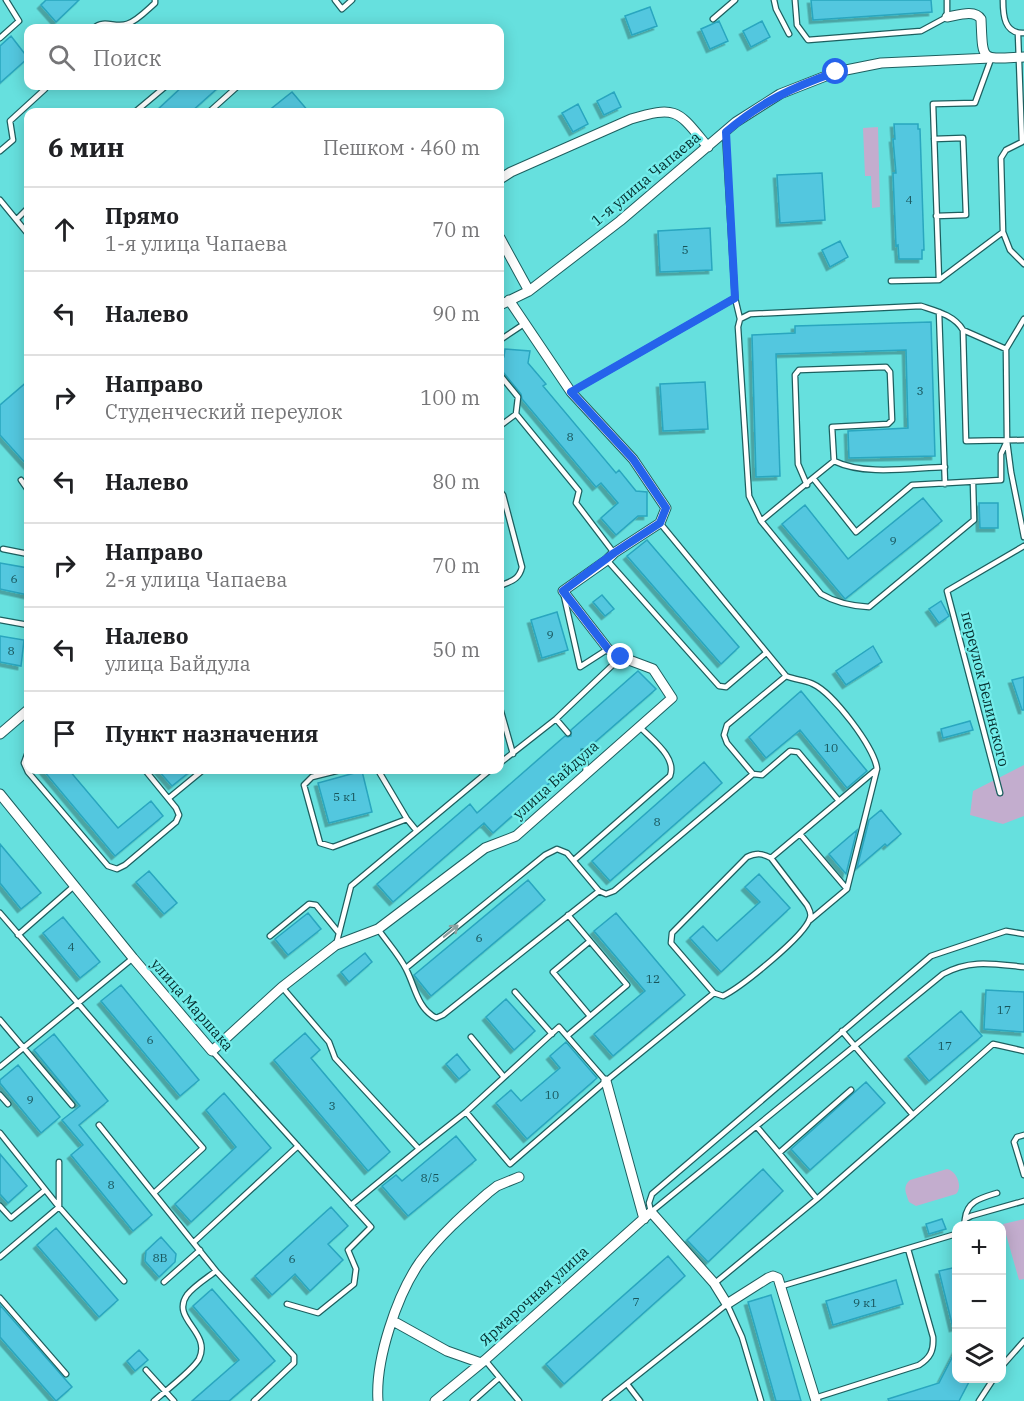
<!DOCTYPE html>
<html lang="ru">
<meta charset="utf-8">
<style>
body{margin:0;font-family:"IBM Plex Serif",serif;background:#f2f2f2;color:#202124}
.controls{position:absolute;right:18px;bottom:18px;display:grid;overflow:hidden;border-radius:12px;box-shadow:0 3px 15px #0003}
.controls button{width:54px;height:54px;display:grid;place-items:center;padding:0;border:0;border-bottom:2px solid #e0e0e0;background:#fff;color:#202124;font:30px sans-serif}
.stop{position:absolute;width:18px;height:18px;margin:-14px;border:4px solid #2563eb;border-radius:50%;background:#fff}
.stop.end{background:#2563eb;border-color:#fff;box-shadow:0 2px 6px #0008}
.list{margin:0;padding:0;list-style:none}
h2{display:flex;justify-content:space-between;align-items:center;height:78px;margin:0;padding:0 24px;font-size:26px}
h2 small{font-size:20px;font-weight:400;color:#757577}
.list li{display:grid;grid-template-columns:39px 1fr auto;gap:18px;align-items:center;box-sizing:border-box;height:84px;padding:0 24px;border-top:2px solid #e0e0e0}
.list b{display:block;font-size:22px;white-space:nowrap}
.list p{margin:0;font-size:20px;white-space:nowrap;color:#757577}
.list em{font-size:20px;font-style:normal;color:#757577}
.icon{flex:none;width:33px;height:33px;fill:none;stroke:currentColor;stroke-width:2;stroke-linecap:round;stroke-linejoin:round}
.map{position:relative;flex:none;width:1024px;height:1401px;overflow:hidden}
.search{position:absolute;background:#fff;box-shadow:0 3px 15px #0003;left:24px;top:24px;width:480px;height:66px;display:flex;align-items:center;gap:15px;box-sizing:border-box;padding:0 21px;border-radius:12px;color:#757577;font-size:22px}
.panel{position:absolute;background:#fff;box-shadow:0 3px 15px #0003;left:24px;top:108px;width:480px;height:666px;border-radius:12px}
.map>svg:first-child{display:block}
</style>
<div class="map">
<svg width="1024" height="1401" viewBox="0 0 1024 1401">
<defs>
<filter id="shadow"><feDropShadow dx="-3.5" dy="3.5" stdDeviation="0" flood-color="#0004"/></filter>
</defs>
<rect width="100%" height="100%" fill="#66e0de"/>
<path fill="#c3adce" d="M878 127 880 207 872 208 871 176H865L863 128Z
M1024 765V816L1003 824 970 815 973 791Z
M947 1169C957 1171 963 1187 956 1194L916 1206 909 1202C906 1193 902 1187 910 1180Z
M1024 1219V1279L1019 1280 1003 1224Z"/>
<path fill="#53c7df" stroke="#29a6bf" stroke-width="1.5" filter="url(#shadow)" d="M46 0H79L56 22 41 5Z
M811 0H931L932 12 813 20Z
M650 7 657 26 632 35 625 16Z
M719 21 728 41 710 49 701 29Z
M762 21 770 37 751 47 743 31Z
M11 36 28 58 0 83V46Z
M183 86H220L191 112H155Z
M292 92 309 112H267Z
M614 92 621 107 604 115 597 101Z
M578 104 588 124 573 132 562 113Z
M894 124H918V129H920L924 250H922V259H899L898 245 896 246 893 173H896L893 139H895Z
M822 173 825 220 780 223 777 175Z
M710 228 712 270 660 272 658 231Z
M840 241 848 257 830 267 822 250Z
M931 322 935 456 849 458 848 431 908 428 906 350 776 354 780 476 756 477 752 335 795 333V326Z
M505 349 530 351 528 363 546 384 543 386 616 473 619 470 636 491 647 492V516H638L616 535 601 518 618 503 601 483 596 487 522 399 521 394 503 372 500 371V361L504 357Z
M28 381V466L0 435V405Z
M705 382 708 429 663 431 660 384Z
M923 498 942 521 845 599 782 524 805 505 848 559Z
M979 503H998V528H980Z
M647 540 739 647 721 664 627 556Z
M0 563 28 568V595L0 589Z
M602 595 614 609 605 616 593 602Z
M941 601 949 616 939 623 929 609Z
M557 612 568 650 542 658 531 620Z
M0 636 24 640 21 666 0 662Z
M873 646 882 662 846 685 836 671Z
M638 671 656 689 587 749H581L580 756 493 833 484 823 393 902 377 884 470 804 477 813 565 736 568 737 571 736V730Z
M1024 677V710H1022L1012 680Z
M801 691 867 771 847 788 800 730 766 758 749 737Z
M970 721 973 730 943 738 941 729Z
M704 762 722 783 610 881 592 861Z
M43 770H69L118 828 151 801 163 816 115 856Z
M158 770H192L172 786Z
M362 771 372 812 329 823 318 783Z
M881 810 901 834 887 846 885 844 857 868 869 820Z
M857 830 846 874 829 854Z
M0 844 41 893 21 909 0 883Z
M149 871 177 903 164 914 136 882Z
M759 874 790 908 721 972 690 938 703 926 717 941 760 902 745 887Z
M528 880 545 900 431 996 414 975Z
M308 913 321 929 288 955 275 939Z
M616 913 685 995 613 1056 594 1034 645 991 594 931Z
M63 917 100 962 80 978 43 933Z
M365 953 372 962 349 982 341 972Z
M121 985 199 1080 180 1096 101 1001Z
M986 990 1024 992V1032L984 1029Z
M506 999 535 1031 514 1050 486 1017Z
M961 1011 982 1036 929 1081 908 1056Z
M305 1033 320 1050 311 1058 390 1152 368 1171 274 1060Z
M54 1034 108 1101 79 1125 152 1215 133 1231 71 1155 83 1145 62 1120 80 1106 34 1050Z
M566 1042 597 1078 527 1139 496 1103 511 1090 521 1101 560 1068 550 1056Z
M457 1054 470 1070 459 1079 446 1064Z
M18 1065 60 1117 41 1133 0 1083V1080Z
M866 1082 885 1103 810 1170 791 1149Z
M224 1093 271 1148 191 1222 175 1204 236 1147 206 1110Z
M456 1136 476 1160 408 1216 382 1186 396 1175 402 1181Z
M0 1154 27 1186 8 1203 0 1194Z
M763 1169 783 1191 708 1262 687 1240Z
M331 1207 348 1226 328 1244 343 1260 310 1291 295 1274 272 1295 255 1276Z
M942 1219 946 1229 929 1234 926 1224Z
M56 1228 118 1300 99 1317 37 1245Z
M161 1237 176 1254 175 1262 159 1277 145 1261 146 1251Z
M668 1256 685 1276 564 1384 546 1364Z
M957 1267V1327L953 1328 939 1271Z
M896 1280 903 1304 833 1325 826 1301Z
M212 1289 275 1361 229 1401H192L239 1360 193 1306Z
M771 1295 801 1401H776L748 1302Z
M0 1305 72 1387 56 1401 0 1337Z
M957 1348V1378H971L959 1401H889L888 1399 939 1383Z
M139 1350 148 1360 135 1371 127 1361Z"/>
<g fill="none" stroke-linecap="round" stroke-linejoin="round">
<defs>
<path id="lane" d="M335 0 342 9 352 0
M774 0 776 9 789 34
M795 0 797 25 808 40 921 31 947 17V0
M1003 0C1003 15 1004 34 1024 33
M713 19 735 0
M94 28C104 19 115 28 127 24 137 21 147 10 155 3V0
M1018 34 1022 142 1006 150 1001 158 1003 232 1010 250 1024 264
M0 38 19 21 6 0
M135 112 166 86
M209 112 238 86
M725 132 735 298 740 319
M934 139 963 138 966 215 936 216
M0 151 13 140 10 121 45 89
M0 200 28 234
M17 219 28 208
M939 280 933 104 975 103 991 59
M891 281 939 280 1003 232
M939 312 945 484
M1024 319 1006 349 1007 441 1011 472 1024 537
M963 330 1006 349
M500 340 524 324
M500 375 518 397 516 414 579 491 576 503 614 553
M571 392 735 298
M500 426 516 414
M813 478 834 461
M21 480 28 490
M973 483 974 520 869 607C851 606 836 603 821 594L761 521 813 478 856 532 912 485 1001 480V454L1007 441
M807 485 798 464 795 375 799 370 886 367 890 372 892 420 888 424 832 427 834 461C865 476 911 468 945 467
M500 491 503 495 522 567C519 580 511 581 500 586
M761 521 749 496 738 327 740 319 750 314 921 306C936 311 954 315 963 330L966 441 1024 440
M660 523 786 676C795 680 805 680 813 684 833 693 875 748 877 769L839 801 798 752 790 751 762 775 753 774 727 743 724 735 727 725 786 676
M3 549 28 554
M607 560 719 686 726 687 766 653
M564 596 580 667 608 649
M0 620 28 625
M500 708 513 754
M556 719 568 733
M28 752 24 763 28 772 108 866 117 869 125 865 176 822 179 815 176 808 145 770
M584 752 586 773
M500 763 556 719 621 657
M340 770 312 777 304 785 320 843 333 847 407 819
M378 770 407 819 416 830
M1000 793 947 591 1024 546
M169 798 203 770
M800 834 847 889
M771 858C762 853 756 853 747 857L672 933 671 943 714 993 723 996C741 987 805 936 810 918 812 913 809 909 807 905L771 858 839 801
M574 860 670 776C677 757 652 740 640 727
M0 913 203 1148 154 1193
M810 920 847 889 877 769
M378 929C387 942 399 955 406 969 415 986 417 1008 436 1018L443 1015 599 891 606 894 614 891 753 774
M1024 934 1006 931 931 956 652 1194 649 1203 651 1212 943 974C971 959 993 964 1024 967
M18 935 74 886
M270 936 309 904 316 905 339 933
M590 941 553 972 590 1016
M336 945 351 886 490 770
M406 968 545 855 557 849 567 853 599 891
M282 987 329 1042 335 1058 419 1149 351 1205
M515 992 552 1034
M0 1020 72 1105
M567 1036 627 985 568 915
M471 1037 504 1077
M212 1051 371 1227 348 1250 356 1269 354 1284 318 1313 287 1304
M0 1067 133 958
M606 1081 714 993
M0 1095 8 1104
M913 1115 993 1044 1024 1051
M99 1125 216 1271 294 1356V1363L254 1401
M757 1127 779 1153
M0 1133 59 1207 124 1281
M1024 1135 1017 1137 1014 1142 1024 1175
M419 1149 466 1112 559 1027 606 1081 510 1164 466 1112
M817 1199 779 1153 851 1090
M0 1206 11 1218 45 1190
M965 1219C967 1201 981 1198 997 1193
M964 1226 965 1219 971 1216 1024 1201
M194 1242 298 1146
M0 1257 59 1207V1162
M164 1282 200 1250
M715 1283 817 1199 913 1115 842 1031
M782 1286 956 1234
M0 1298 66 1374
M485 1360 519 1401
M1002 1366 1024 1341
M146 1370 174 1401
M627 1384 640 1401
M815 1398 919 1365C930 1358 934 1351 933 1337L908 1249
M154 1401C164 1392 193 1370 199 1359 212 1332 170 1319 187 1295 194 1286 207 1278 216 1271
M473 1401 499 1378
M605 1401 727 1304 742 1337 761 1401
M979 1401 994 1378"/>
<path id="street" d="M947 17C958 15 975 9 981 19 983 63 980 59 1024 57
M500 179 511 172 631 119C678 105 678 111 708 147
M500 238 529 291
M500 305 529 291 620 221 736 122 780 94 836 72 881 63 991 58
M0 734 28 710
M0 794 133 958 212 1051 282 987 336 945 378 929 485 848 516 836 672 698 653 669 621 657 608 649 563 591 607 560 614 553 660 523 666 508 633 459 571 392 509 300
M606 1081 644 1219
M393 1321 447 1351 481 1363
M378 1401C375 1360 397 1295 420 1262 439 1236 464 1214 488 1193L497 1186 519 1177
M435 1401 485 1360 651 1212 714 1283 727 1304 768 1278 773 1276 778 1278 816 1401"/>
</defs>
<use href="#lane" stroke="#1d5f5f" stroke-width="7"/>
<use href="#street" stroke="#1d5f5f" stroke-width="11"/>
<use href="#lane" stroke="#fff" stroke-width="4.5"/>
<use href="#street" stroke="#fff" stroke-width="9"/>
</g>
<defs><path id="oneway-shaft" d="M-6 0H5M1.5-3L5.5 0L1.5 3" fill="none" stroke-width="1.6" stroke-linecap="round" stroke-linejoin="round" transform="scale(1.5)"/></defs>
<use stroke="#8ea1a1" href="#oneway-shaft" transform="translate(451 931) rotate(-39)"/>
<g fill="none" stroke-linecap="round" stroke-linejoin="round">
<path stroke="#2563eb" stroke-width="8" d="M621 657 608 649 563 591 614 553 660 523 666 508 633 459 571 392 735 298 726 132C761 102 793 87 836 72"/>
</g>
<g text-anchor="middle" stroke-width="4.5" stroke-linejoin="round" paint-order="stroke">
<g font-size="12" fill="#18545a">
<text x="909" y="204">4</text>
<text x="685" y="254">5</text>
<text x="920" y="395">3</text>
<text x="570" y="441">8</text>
<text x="893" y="545">9</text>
<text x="14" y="583">6</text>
<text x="550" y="639">9</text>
<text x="11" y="655">8</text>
<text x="831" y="752">10</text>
<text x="345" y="801">5 к1</text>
<text x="657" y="826">8</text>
<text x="479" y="942">6</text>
<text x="71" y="951">4</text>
<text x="653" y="983">12</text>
<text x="1004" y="1014">17</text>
<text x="150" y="1044">6</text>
<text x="945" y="1050">17</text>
<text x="552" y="1099">10</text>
<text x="30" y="1104">9</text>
<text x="332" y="1110">3</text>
<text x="430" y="1182">8/5</text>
<text x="111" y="1189">8</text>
<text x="160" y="1262">8В</text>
<text x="292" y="1263">6</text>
<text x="636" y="1306">7</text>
<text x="865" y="1307">9 к1</text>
</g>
<g font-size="15" fill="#052e2e" stroke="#74edeb">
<text transform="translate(646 179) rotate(-40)" y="5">1-я улица Чапаева</text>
<text transform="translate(985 689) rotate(76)" y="5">переулок Белинского</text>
<text transform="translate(556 780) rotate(-42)" y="5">улица Байдула</text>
<text transform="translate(192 1005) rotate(49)" y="5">улица Маршака</text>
<text transform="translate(534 1296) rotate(-42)" y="5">Ярмарочная улица</text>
</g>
</g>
</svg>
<div class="controls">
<button>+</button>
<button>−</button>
<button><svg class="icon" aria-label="layers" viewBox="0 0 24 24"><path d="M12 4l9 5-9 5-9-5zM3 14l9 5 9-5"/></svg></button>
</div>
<div class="stop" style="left:836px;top:72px"></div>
<div class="stop end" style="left:621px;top:657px"></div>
<div class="search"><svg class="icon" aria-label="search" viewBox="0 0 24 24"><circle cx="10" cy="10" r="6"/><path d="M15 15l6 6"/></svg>Поиск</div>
<section class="panel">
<h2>6 мин<small>Пешком · 460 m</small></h2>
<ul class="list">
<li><svg class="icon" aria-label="ahead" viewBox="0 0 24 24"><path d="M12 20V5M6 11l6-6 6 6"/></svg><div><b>Прямо</b><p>1-я улица Чапаева</p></div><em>70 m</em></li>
<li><svg class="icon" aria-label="left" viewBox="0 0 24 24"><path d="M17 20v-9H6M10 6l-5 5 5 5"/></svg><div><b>Налево</b></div><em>90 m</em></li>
<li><svg class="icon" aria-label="right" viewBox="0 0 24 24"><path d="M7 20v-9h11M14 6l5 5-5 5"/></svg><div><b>Направо</b><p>Студенческий переулок</p></div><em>100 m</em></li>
<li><svg class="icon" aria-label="left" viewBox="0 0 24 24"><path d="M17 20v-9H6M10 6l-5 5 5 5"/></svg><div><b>Налево</b></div><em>80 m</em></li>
<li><svg class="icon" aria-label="right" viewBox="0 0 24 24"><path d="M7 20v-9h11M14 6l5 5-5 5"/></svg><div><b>Направо</b><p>2-я улица Чапаева</p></div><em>70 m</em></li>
<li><svg class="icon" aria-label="left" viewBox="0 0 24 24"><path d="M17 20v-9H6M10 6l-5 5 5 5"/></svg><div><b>Налево</b><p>улица Байдула</p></div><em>50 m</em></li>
<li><svg class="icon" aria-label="arrive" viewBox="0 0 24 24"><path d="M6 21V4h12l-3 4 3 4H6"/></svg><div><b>Пункт назначения</b></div></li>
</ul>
</section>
</div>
